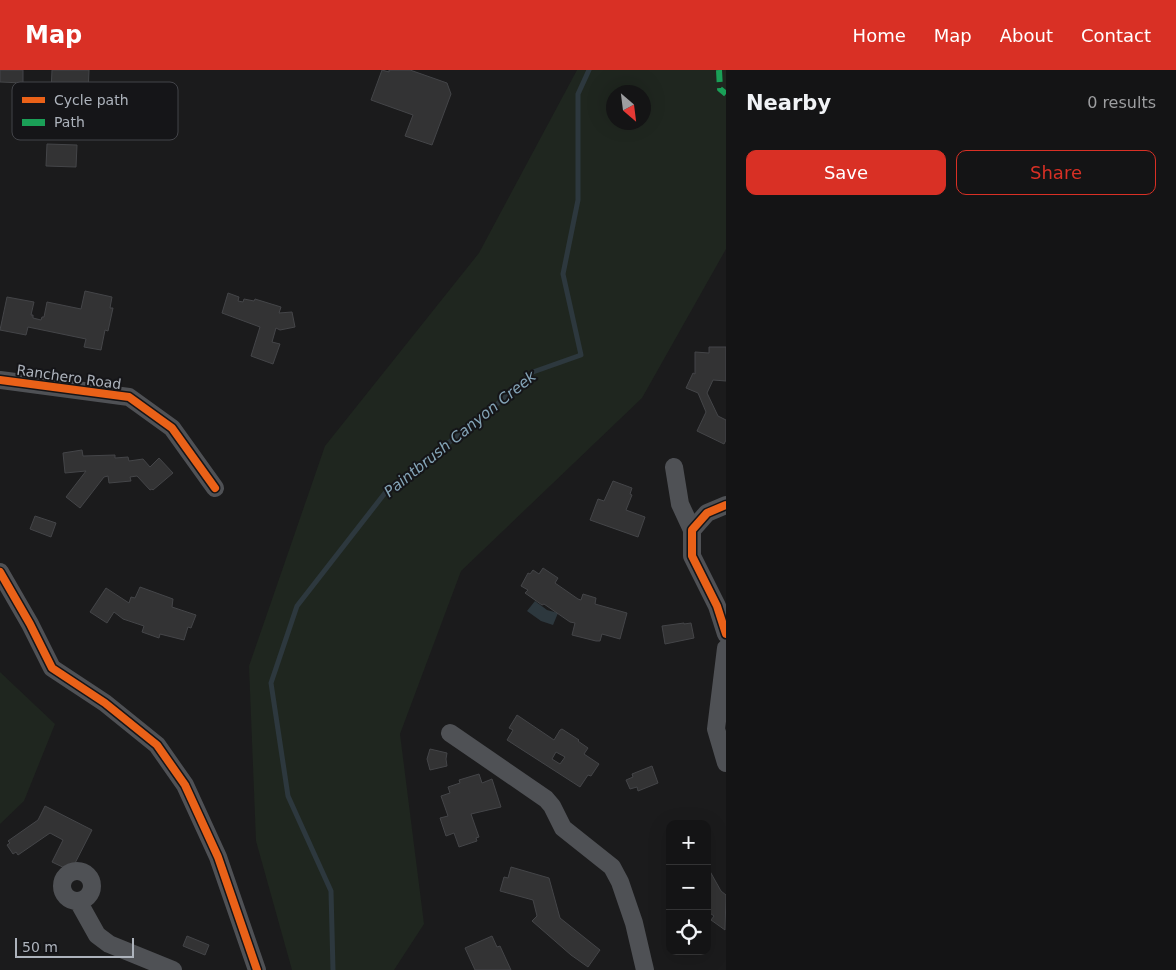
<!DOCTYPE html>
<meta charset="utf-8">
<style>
body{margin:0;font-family:"DejaVu Sans",sans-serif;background:#212122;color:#f1f3f6}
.controls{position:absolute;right:15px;bottom:15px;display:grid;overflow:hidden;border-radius:10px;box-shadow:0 5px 20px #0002}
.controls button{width:45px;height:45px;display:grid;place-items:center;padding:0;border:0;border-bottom:1px solid #333334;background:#141415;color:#f1f3f6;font:25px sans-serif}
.compass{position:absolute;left:606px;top:15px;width:45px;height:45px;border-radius:50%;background:#141415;box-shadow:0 5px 20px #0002;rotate:152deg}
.scale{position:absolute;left:15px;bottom:12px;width:119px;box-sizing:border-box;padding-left:5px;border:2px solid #adb3bc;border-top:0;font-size:14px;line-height:18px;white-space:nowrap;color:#adb3bc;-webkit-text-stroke:4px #151518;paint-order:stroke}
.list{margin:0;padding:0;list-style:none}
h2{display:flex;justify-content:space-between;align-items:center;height:65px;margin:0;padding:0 20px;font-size:21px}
h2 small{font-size:16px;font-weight:400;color:#9d9ea0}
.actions{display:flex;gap:10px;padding:15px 20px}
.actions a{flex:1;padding:11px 0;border:1px solid #d93025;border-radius:10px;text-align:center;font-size:18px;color:#d93025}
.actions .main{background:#d93025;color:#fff}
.icon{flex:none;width:28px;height:28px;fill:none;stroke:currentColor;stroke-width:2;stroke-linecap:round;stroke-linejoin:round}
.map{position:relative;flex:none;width:726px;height:900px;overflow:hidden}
header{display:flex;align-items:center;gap:30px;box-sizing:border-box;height:70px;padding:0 25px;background:#d93025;color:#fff}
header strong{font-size:24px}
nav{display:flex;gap:28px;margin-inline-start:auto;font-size:18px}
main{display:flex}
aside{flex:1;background:#141415}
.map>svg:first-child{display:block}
</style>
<header>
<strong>Map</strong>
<nav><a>Home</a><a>Map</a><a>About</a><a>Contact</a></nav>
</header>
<main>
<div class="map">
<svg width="726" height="900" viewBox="0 0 726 900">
<rect width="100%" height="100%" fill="#1b1b1c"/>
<path fill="#1f261f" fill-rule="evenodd" d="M577 0H726V179L642 328 461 501 400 664 424 854 394 900H292L256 771 249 596 325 376 479 183ZM644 22V52H614V22Z
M0 602 55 654 24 731 0 754Z"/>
<path fill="#2d383e" d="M535 531 547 540 558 543 553 555 541 551 527 541Z"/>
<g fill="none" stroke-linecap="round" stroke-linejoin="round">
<path stroke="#2d383e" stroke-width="5" d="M333 900 331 821 288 726 271 613 297 536 385 423 495 336 533 302 581 285 563 204 578 130V24L589 0"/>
</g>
<path fill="#333334" stroke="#444548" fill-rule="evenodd" d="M0 0H23V13L0 12Z
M52 0H89L88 24 51 22Z
M382 0 389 2V0H410L447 13 451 24 432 75 405 66 413 45 371 30Z
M47 74 77 75 76 97 46 96Z
M85 221 112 227 110 238H113L108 261 105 260 101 280 84 277 86 269 28 257 26 265 0 260 7 227 34 232 31 245H33V248L41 250 42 247H44L47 232 81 239Z
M228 223 239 227 238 231 243 232 244 229 254 231 255 229 281 237 279 243 292 242 295 257 280 260 276 258 272 272 280 274 273 294 251 286 260 257 222 243Z
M709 277H726V311L713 310 707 323 718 346 726 350V370L724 374 697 361 706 342 698 323 686 318 693 303 695 304V282L709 283Z
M82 380 83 386 115 385V388L128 387 129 391 143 389 150 397 159 388 173 403 153 420 152 419 150 420 137 406 130 407 131 411 109 413 108 406 104 407 80 438 66 427 86 401 65 403 63 383Z
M613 411 632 418 630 424 632 425 626 440 645 447 638 467 590 450 598 429 604 431Z
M35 446 56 453 51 467 30 459Z
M543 498 558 508 555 513 578 529 581 530 583 524 596 528 595 534 627 543 620 569 602 564 600 571H596L572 565 575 553 570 552 544 534 542 535 525 523 528 520 521 516 528 503 530 504 533 500 539 504Z
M140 517 173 529 172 537 196 545 191 558 188 557 184 570 160 564 159 568 142 562 144 556 123 549 114 542 107 553 90 542 106 518 129 533 131 527 135 528Z
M684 553V554L691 553 694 568 665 574 662 556Z
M517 645 554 670 560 660 562 659 579 670 578 671 588 678 584 684 599 694 591 706 588 705 580 717 507 670 513 660 509 658ZM556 682 565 687 560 694 552 689Z
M430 679 447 683 446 689 447 696 430 700 427 689Z
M652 696 658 713 638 721 637 717 630 719 626 710 633 707 632 704Z
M479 704 482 713 492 709 501 737 471 744 479 767 476 768 477 771 459 777 454 763 446 766 440 748 448 746 441 726 450 723 448 717 460 713 459 710Z
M45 736 92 760 71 801 52 792 63 770 50 763 18 785 16 782 13 784 7 775 10 773 8 771 38 750Z
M707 796 721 821 726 825 725 860 711 850 714 846 707 841Z
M511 797 549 808 560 848 600 880 588 897 571 885 532 851 537 846 533 830 500 821 504 807 508 808Z
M187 866 209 875 205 885 183 876Z
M492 866 497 877 500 876 511 900H475L465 878Z"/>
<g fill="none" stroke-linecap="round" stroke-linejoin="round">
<path stroke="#4f5155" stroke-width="18" d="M0 310 129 327 172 358 215 418
M674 397 680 434 692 460
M726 435 707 443 692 460V486L717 536 726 564
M0 502 30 554 52 598 105 633 157 675 185 715 218 787 257 900
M726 578 716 659 726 693
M450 663 546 729 552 736 563 758 612 797 620 812 634 853 645 900
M62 816a15 15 0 1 1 30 0a15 15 0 1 1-30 0Z
M78 831 97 865 109 874 173 900"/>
<path stroke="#1a9f57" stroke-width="6" stroke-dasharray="12 6" stroke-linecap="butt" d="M719 0 720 19 726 24"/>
<defs>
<path id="cycleway" d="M0 310 129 327 172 358 215 418
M726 435 707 443 692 460V486L717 536 726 564
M0 502 30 554 52 598 105 633 157 675 185 715 218 787 257 900"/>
</defs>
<use href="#cycleway" stroke="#151518" stroke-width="11"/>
<use href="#cycleway" stroke="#ea6118" stroke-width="8"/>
</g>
<g text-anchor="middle" stroke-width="4" stroke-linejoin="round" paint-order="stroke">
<g font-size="14" fill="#adb3bc" stroke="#151518">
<text transform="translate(69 307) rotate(8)" y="5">Ranchero Road</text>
</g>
<g font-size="15" font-style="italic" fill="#84a4b7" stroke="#151518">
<text transform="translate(460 364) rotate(-39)" y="5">Paintbrush Canyon Creek</text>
</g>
</g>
<rect x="12" y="12" width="166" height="58" rx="8" fill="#151518" stroke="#434449" stroke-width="1"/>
<rect x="22" y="27" width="23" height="6" fill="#ea6118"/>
<rect x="22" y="49" width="23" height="7" fill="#1a9f57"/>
<g font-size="14" fill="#adb3bc">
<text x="54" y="35">Cycle path</text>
<text x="54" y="57">Path</text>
</g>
</svg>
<div class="controls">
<button>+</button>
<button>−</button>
<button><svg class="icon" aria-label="locate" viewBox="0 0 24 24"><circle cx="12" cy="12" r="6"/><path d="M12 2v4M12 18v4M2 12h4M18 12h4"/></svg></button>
</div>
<svg class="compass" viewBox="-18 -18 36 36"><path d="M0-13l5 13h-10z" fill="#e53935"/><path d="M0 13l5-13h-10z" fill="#9d9ea0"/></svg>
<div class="scale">50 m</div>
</div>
<aside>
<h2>Nearby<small>0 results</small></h2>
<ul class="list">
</ul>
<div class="actions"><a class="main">Save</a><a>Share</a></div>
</aside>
</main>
